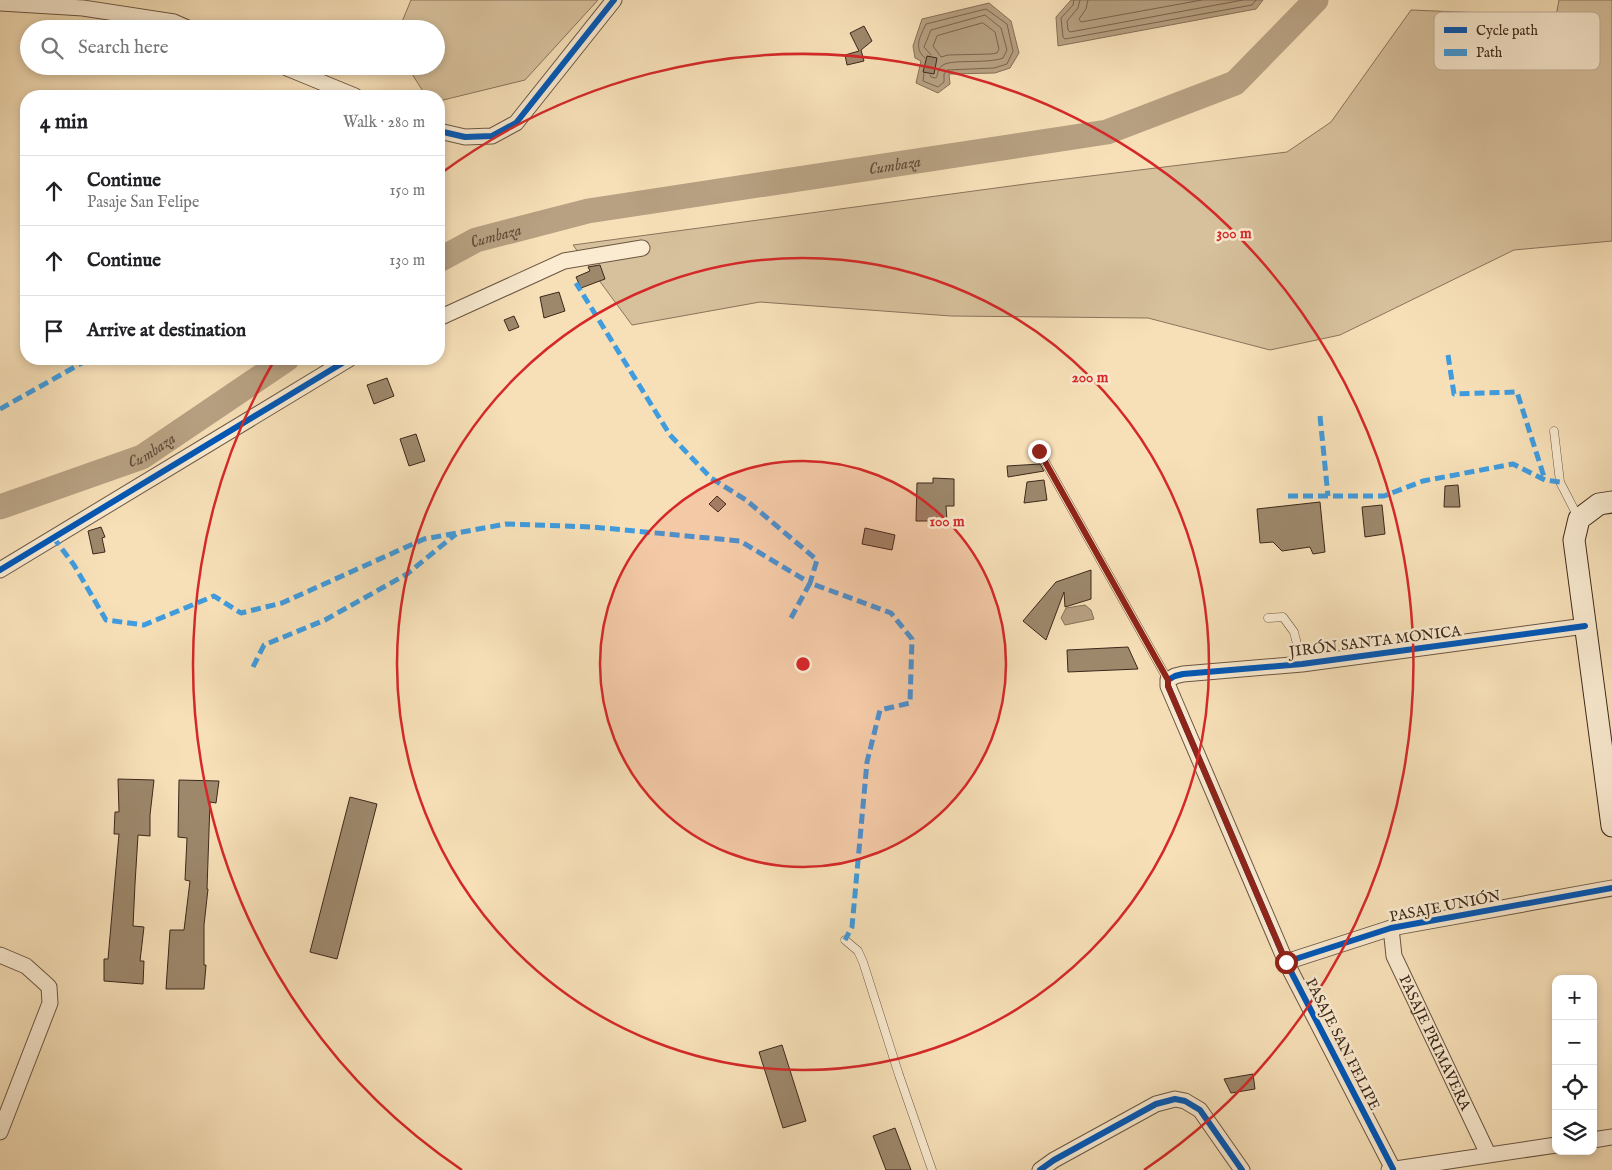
<!DOCTYPE html>
<meta charset="utf-8">
<style>
body{margin:0;font-family:"IM FELL English",serif;background:#f6f6f6;color:#202124}
.controls{position:absolute;right:15px;bottom:15px;display:grid;overflow:hidden;border-radius:10px;box-shadow:0 2px 8px #0003}
.controls button{width:45px;height:45px;display:grid;place-items:center;padding:0;border:0;border-bottom:1px solid #e0e0e0;background:#fff;color:#202124;font:25px sans-serif}
.stop{position:absolute;width:15px;height:15px;margin:-11px;border:4px solid #8f2418;border-radius:50%;background:#fff}
.stop.end{background:#8f2418;border-color:#fff;box-shadow:0 1px 5px #0008}
.list{margin:0;padding:0;list-style:none}
h2{display:flex;justify-content:space-between;align-items:center;height:65px;margin:0;padding:0 20px;font-size:21px}
h2 small{font-size:16px;font-weight:400;color:#757577}
.list li{display:grid;grid-template-columns:32px 1fr auto;gap:15px;align-items:center;box-sizing:border-box;height:70px;padding:0 20px;border-top:1px solid #e0e0e0}
.list b{display:block;font-size:19px;white-space:nowrap}
.list p{margin:0;font-size:16px;white-space:nowrap;color:#757577}
.list em{font-size:16px;font-style:normal;color:#757577}
.icon{flex:none;width:28px;height:28px;fill:none;stroke:currentColor;stroke-width:2;stroke-linecap:round;stroke-linejoin:round}
.map{position:relative;flex:none;width:1612px;height:1170px;overflow:hidden}
.search{position:absolute;background:#fff;box-shadow:0 2px 8px #0003;left:20px;top:20px;width:425px;height:55px;display:flex;align-items:center;gap:12px;box-sizing:border-box;padding:0 18px;border-radius:28px;color:#757577;font-size:19px}
.panel{position:absolute;background:#fff;box-shadow:0 2px 8px #0003;left:20px;top:90px;width:425px;height:275px;border-radius:20px}
.map>svg:first-child{display:block}
</style>
<div class="map">
<svg width="1612" height="1170" viewBox="0 0 1612 1170">
<rect width="100%" height="100%" fill="#f7e0b8"/>
<filter id="stains"><feTurbulence type="fractalNoise" baseFrequency=".004" numOctaves="4"/><feColorMatrix values="0 0 0 0 .2 0 0 0 0 .09 0 0 0 0 .02 0 0 0 .5 -.17"/></filter>
<radialGradient id="worn" r=".72"><stop offset=".6" stop-color="#630" stop-opacity="0"/><stop offset="1" stop-color="#630" stop-opacity=".3"/></radialGradient>
<path fill="#d7c19d" stroke="#8a745c" d="M411 0H598L525 80 439 101V96H426L407 66H436V29H399Z
M1559 0H1612V241L1514 250 1340 335 1270 350 1148 318 951 316 760 302 632 325 573 245 1033 183 1287 152 1331 122 1411 10 1556 16Z"/>
<path fill="#b7a182" stroke="#867158" d="M1071 0H1263L1256 9 1058 46 1056 17Z
M989 3 1011 21 1019 53 1010 68 995 73 949 74 950 84 938 93 916 83 921 61 915 58 913 46 922 19Z
M1085 605 1091 610 1094 619 1065 625 1061 618 1066 608Z"/>
<g fill="none" stroke-linecap="round" stroke-linejoin="round">
<path stroke="#7a644e" stroke-width="1" d="M1074 0 1073 5 1061 18 1063 37 1065 39 1252 5 1256 0
M1080 0 1078 8 1067 21 1068 30 1070 32 1243 0
M1088 0 1086 9 1079 19 1081 22 1202 0
M983 23 995 32 999 49 997 53 991 54 948 55 941 57 933 46 937 36Z
M924 73 923 81 938 87 944 82V74L947 70 994 68 1007 64 1013 51 1007 24 986 9 926 24C920 37 913 48 925 58
M930 75 931 77 936 78C938 74 938 68 943 65 952 59 987 64 1003 58L1007 50 1001 28 985 15 931 30 924 47 931 55"/>
<g stroke="#b7a182" stroke-width="25">
<path id="s1" d="M439 260 476 240 588 211 1107 132 1235 83 1316 0"/>
<path id="s2" d="M0 507 142 457 287 359"/>
</g>
</g>
<path fill="#9d886c" stroke="#3c281a" d="M864 26 872 41 861 50 864 61 847 65 845 55 859 51 850 33Z
M927 56 937 58 934 74 923 72Z
M600 265 605 279 581 288 576 277 590 271 588 267Z
M559 292 565 311 544 318 540 297Z
M514 316 519 327 509 331 504 320Z
M387 378 394 396 374 404 367 385Z
M416 434 425 461 409 466 400 439Z
M1040 464 1044 471 1008 477 1007 466Z
M933 478 954 479V506H946L947 521H916L917 483H933Z
M1044 480 1047 500 1024 503 1027 482Z
M1458 485 1460 507H1444L1445 486Z
M717 496 726 504 718 512 709 504Z
M1320 502 1325 552 1313 554 1310 547 1282 551 1273 542 1260 543 1257 509Z
M1382 505 1385 534 1365 537 1362 507Z
M101 527 105 537 102 538 105 552 93 554 88 531Z
M865 528 895 535 892 550 862 544Z
M1091 570V599L1065 607 1064 592 1046 640 1023 621 1056 582Z
M1128 647 1138 669 1068 672 1067 650Z
M118 779 154 780 150 815V836L138 835 135 884 133 926 144 927 140 961H144L143 984 104 981V959H108L119 834H114L115 812H119Z
M179 780 219 781 216 803 210 802 207 889H208L204 925V965H206L204 989H166L170 930H184L190 881 185 880 187 838 178 837Z
M350 797 377 804 337 959 310 952Z
M782 1045 806 1121 783 1128 759 1052Z
M1253 1074 1255 1089 1231 1093 1224 1079Z
M895 1128 911 1170H886L873 1136Z"/>
<g fill="none" stroke-linecap="round" stroke-linejoin="round">
<defs>
<path id="service" d="M1554 431 1560 482 1578 517
M1039 451 1168 680
M1268 618 1283 617 1294 632 1302 664
M845 940 858 951 863 962 899 1075 932 1170"/>
<g id="minor">
<path d="M0 3 83 8 174 22 190 29"/>
<path d="M282 66 355 96"/>
<path d="M439 131 465 137 492 136 516 123 614 0"/>
<path d="M439 318 564 261 642 248"/>
<path d="M0 570 349 359"/>
<path id="s3" d="M1391 928 1394 956 1488 1154"/>
<path d="M0 955 26 966 46 984 49 987 50 1003 0 1132"/>
<path d="M1286 962 1391 928 1612 888"/>
<path d="M1593 1140 1612 1137"/>
<path d="M1393 1169 1286 962 1168 686V680L1175 676 1183 674 1302 664 1585 626"/>
<path d="M1040 1170 1054 1160 1156 1104 1175 1099 1185 1101 1200 1110 1242 1170"/>
<path d="M1389 1170 1556 1145"/>
</g>
<path id="secondary" d="M1612 502 1599 504 1579 519 1574 540 1612 826"/>
</defs>
<use href="#service" stroke="#6b5642" stroke-width="9"/>
<use href="#minor" stroke="#6b5642" stroke-width="17"/>
<use href="#secondary" stroke="#3c281a" stroke-width="23"/>
<use href="#service" stroke="#faebd1" stroke-width="8"/>
<use href="#minor" stroke="#faebd1" stroke-width="15"/>
<use href="#secondary" stroke="#faebd1" stroke-width="21"/>
<path stroke="#3f9cdf" stroke-width="5" stroke-dasharray="10 5" stroke-linecap="butt" d="M1448 355 1454 394 1517 392 1545 480
M0 409 89 359
M1320 416 1328 496
M1288 496H1384L1423 481 1513 464 1545 480 1560 482
M53 537 74 565 106 620 144 625 214 596 241 613 282 603 424 539 506 524 593 527 740 541 810 583 817 560 746 500 711 478 670 435 576 283
M791 618 810 583 891 613 912 639 910 703 880 710 867 762 852 927 845 940
M253 667 264 645 325 620 407 574 456 534"/>
<defs>
<path id="cycleway" d="M439 131 465 137 492 136 516 123 614 0
M0 570 349 359
M1286 962 1391 928 1612 888
M1393 1169 1286 962 1168 686V680L1175 676 1183 674 1302 664 1585 626
M1040 1170 1054 1160 1156 1104 1175 1099 1185 1101 1200 1110 1242 1170"/>
</defs>
<use href="#cycleway" stroke="#faebd1" stroke-width="9"/>
<use href="#cycleway" stroke="#0057b8" stroke-width="6"/>
</g>
<g fill="none" stroke-linecap="round" stroke-linejoin="round">
<path stroke="#8f2418" stroke-width="6" d="M1039 451 1168 680V686L1286 962"/>
</g>
<circle cx="803" cy="664" r="203" fill="#d62828" fill-opacity=".12"/>
<g fill="none" stroke="#d62828" stroke-width="2.5">
<circle cx="803" cy="664" r="203"/>
<circle cx="803" cy="664" r="406"/>
<path d="M462 1170A610 610 0 0 1 275 359M440 174A610 610 0 1 1 1144 1170"/>
</g>
<g text-anchor="middle" stroke-width="5" stroke-linejoin="round" paint-order="stroke">
<g font-size="15" fill="#3c281a" stroke="#faebd1">
<text transform="translate(1375 641) rotate(-7)" y="5">JIRÓN SANTA MONICA</text>
<text transform="translate(1445 906) rotate(-11)" y="5">PASAJE UNIÓN</text>
<text dy="5" stroke="none"><textPath href="#s3" startOffset="124">PASAJE PRIMAVERA</textPath></text>
<text transform="translate(1343 1044) rotate(63)" y="5">PASAJE SAN FELIPE</text>
</g>
<g font-size="16" font-style="italic" fill="#614c39" stroke="#faebd1">
<text dy="6" stroke="none"><textPath href="#s1" startOffset="468">Cumbaza</textPath></text>
<text dy="6" stroke="none"><textPath href="#s1" startOffset="62">Cumbaza</textPath></text>
<text dy="6" stroke="none"><textPath href="#s2" startOffset="162">Cumbaza</textPath></text>
</g>
</g>
<rect x="1434" y="12" width="166" height="58" rx="8" fill="#faebd1" stroke="#c1b09a" stroke-width="1"/>
<rect x="1444" y="27" width="23" height="6" fill="#0057b8"/>
<rect x="1444" y="49" width="23" height="7" fill="#3f9cdf"/>
<g font-size="14" fill="#3c281a">
<text x="1476" y="35">Cycle path</text>
<text x="1476" y="57">Path</text>
</g>
<circle cx="803" cy="664" r="8" fill="#d62828" stroke="#faebd1" stroke-width="2.5"/>
<g font-size="15" text-anchor="middle" font-weight="bold" fill="#d62828" stroke="#faebd1" stroke-width="5" stroke-linejoin="round" paint-order="stroke">
<text x="1234" y="238">300 m</text>
<text x="1090" y="382">200 m</text>
<text x="947" y="526">100 m</text>
</g>
<rect width="100%" height="100%" filter="url(#stains)"/>
<rect width="100%" height="100%" fill="url(#worn)"/>
</svg>
<div class="controls">
<button>+</button>
<button>−</button>
<button><svg class="icon" aria-label="locate" viewBox="0 0 24 24"><circle cx="12" cy="12" r="6"/><path d="M12 2v4M12 18v4M2 12h4M18 12h4"/></svg></button>
<button><svg class="icon" aria-label="layers" viewBox="0 0 24 24"><path d="M12 4l9 5-9 5-9-5zM3 14l9 5 9-5"/></svg></button>
</div>
<div class="stop" style="left:1286px;top:962px"></div>
<div class="stop end" style="left:1039px;top:451px"></div>
<div class="search"><svg class="icon" aria-label="search" viewBox="0 0 24 24"><circle cx="10" cy="10" r="6"/><path d="M15 15l6 6"/></svg>Search here</div>
<section class="panel">
<h2>4 min<small>Walk · 280 m</small></h2>
<ul class="list">
<li><svg class="icon" aria-label="ahead" viewBox="0 0 24 24"><path d="M12 20V5M6 11l6-6 6 6"/></svg><div><b>Continue</b><p>Pasaje San Felipe</p></div><em>150 m</em></li>
<li><svg class="icon" aria-label="ahead" viewBox="0 0 24 24"><path d="M12 20V5M6 11l6-6 6 6"/></svg><div><b>Continue</b></div><em>130 m</em></li>
<li><svg class="icon" aria-label="arrive" viewBox="0 0 24 24"><path d="M6 21V4h12l-3 4 3 4H6"/></svg><div><b>Arrive at destination</b></div></li>
</ul>
</section>
</div>
